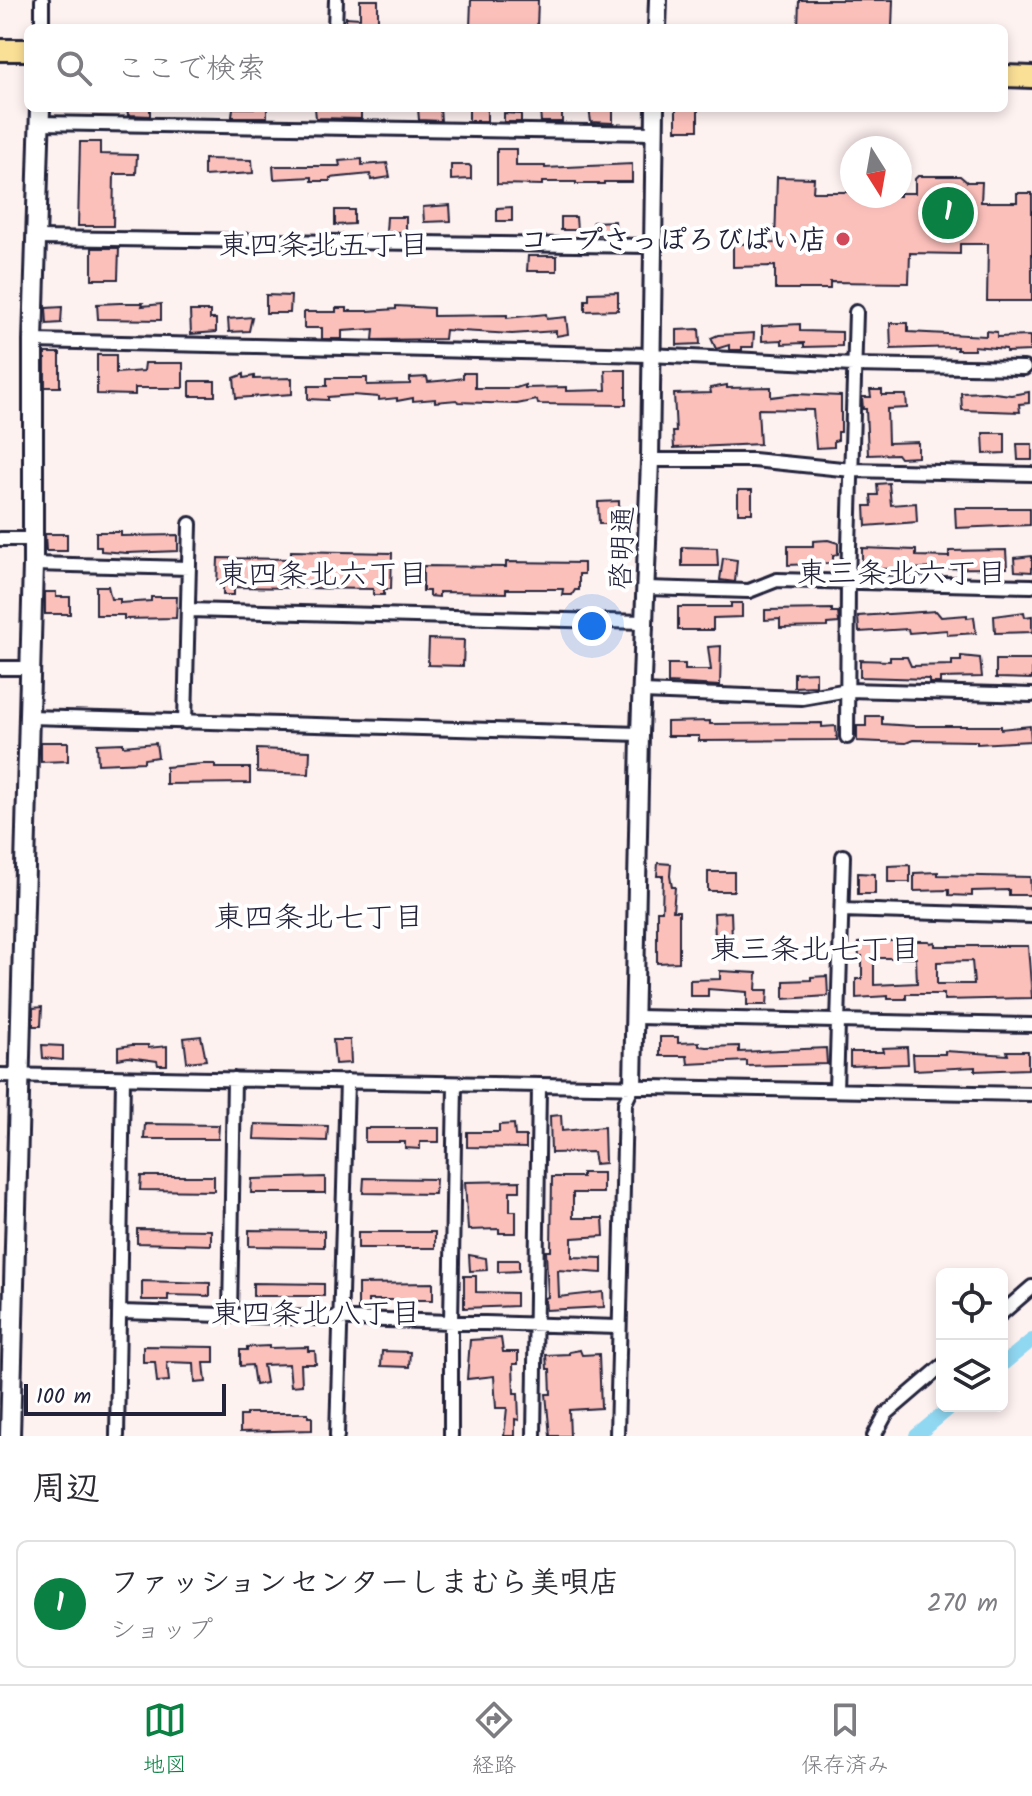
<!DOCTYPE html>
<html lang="ja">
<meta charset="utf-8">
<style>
body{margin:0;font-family:Kalam,"Klee One",sans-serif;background:#f7f7f7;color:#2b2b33}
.controls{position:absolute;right:24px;bottom:24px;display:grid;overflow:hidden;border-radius:12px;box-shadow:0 4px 12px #0003}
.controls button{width:72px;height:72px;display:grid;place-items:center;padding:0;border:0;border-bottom:2px solid #e1e1e2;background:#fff;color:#2b2b33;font:40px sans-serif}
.compass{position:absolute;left:840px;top:136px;width:72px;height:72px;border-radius:50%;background:#fff;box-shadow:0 4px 12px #0003;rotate:169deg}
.scale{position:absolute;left:24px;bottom:20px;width:202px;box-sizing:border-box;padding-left:8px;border:4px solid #22223b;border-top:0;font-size:22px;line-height:28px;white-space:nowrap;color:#22223b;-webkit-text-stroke:6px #fff;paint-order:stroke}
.you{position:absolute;left:592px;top:626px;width:28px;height:28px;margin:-20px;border:6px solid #fff;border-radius:50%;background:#1a73e8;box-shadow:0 0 0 12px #1a73e833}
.badge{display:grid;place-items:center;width:52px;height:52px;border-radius:50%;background:#0b8043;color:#fff;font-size:26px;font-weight:700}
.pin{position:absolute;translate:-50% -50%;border:4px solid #fff;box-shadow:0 2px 8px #0006}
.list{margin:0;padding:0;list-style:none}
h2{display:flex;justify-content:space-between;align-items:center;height:104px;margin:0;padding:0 32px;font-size:34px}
h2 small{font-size:26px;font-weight:400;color:#7c7c81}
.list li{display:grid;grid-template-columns:52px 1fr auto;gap:24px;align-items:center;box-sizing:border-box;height:128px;margin:0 16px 16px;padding:0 16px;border:2px solid #e1e1e2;border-radius:12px}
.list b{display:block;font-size:30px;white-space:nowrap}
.list p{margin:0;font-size:26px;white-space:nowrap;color:#7c7c81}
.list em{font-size:26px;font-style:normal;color:#7c7c81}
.icon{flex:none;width:44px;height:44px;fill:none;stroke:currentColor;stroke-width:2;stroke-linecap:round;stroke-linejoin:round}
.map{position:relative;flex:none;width:1032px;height:1436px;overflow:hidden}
.search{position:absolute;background:#fff;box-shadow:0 4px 12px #0003;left:24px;right:24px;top:24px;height:88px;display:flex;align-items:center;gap:20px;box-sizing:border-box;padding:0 28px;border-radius:12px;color:#7c7c81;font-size:30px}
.sheet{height:248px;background:#fff}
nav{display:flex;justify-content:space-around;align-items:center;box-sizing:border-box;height:112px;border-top:2px solid #e1e1e2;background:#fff;font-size:22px;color:#7c7c81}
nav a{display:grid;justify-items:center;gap:4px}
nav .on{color:#0b8043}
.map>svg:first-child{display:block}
</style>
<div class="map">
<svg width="1032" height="1436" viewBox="0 0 1032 1436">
<rect width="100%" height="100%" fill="#fef2f1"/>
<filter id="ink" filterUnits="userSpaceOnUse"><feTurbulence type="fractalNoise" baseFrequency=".0125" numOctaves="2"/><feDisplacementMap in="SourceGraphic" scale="16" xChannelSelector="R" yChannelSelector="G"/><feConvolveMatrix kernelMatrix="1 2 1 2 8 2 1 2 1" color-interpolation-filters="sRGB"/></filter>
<g filter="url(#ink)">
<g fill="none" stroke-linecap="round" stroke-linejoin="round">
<path stroke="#90d7f1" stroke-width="14" d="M1002 1365 1032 1340
M916 1436 952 1406"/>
</g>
<path fill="#fcc0bb" stroke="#22223b" stroke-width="2" fill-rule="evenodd" d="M360 0H378V28H346V17L360 18Z
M471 0H538L537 28H470Z
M799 0H893L892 28H798Z
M127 108H150V116L128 115Z
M233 108H267V117H232Z
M315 108H361V119L316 118Z
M418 108H440L441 121 419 120Z
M469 108H487V121H469Z
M550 108H562V122H541L540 111Z
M589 108H613V123L591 122Z
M676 108H698V130H676Z
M504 113 521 114V122H504Z
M80 142H100V154L137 155 136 174H114L113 226H78Z
M497 149H516V166H545V168L632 164V182H604V184H576V182H542V185L497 184Z
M204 159 252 160 253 173 204 176Z
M362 159V165L387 163 390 177 371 180 370 174 330 178V181H312V177L274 179 273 166H340L339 161Z
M451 165H469L471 167V179L451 180Z
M918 176H960L967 182H982L981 202H1017V193H1032V301H987L988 244H960V254L910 253 909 283 830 282V289H775V266L733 267V244L775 243 777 177 814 178 813 192H852V196H900V193H915V179Z
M450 205 451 221 424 222 423 207Z
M512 207V221H497V208Z
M335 210H354V224L335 225Z
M387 217H406V232H386Z
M561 217H576L577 230H561Z
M615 221 616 234 594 235 593 222Z
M92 248H119L118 279H92Z
M528 256H557V271H527Z
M618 292V310L585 311V300H589V293Z
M266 295 291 296 290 313H266Z
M120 303H143L142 306 161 304V320L98 319 97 304Z
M396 306 433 308V316L507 315V318L546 314 547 319 566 317 568 334 556 336V331L512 334 445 330 444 339 373 340 374 329 342 331V339H322V328H304V312H336V308H347V311H368L396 309Z
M62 307 61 323 47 324 46 308Z
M190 311H210V319H216V332L191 334Z
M252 317 249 331 229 332 228 319Z
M890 323H908V332L986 336V331L997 332V337L1030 336V351L1006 352V349L974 346V350H957V347L891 349Z
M800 324V331L842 332V346L804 347V343L782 344V340L762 341V326Z
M699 329 700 344 677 345V330Z
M754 333 753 347H742V350H729V345L716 349 711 338 718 335Z
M45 353H60V387H45Z
M97 355H116V373L144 371 145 363H183V388H135V395L97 394Z
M605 370H626V405L538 404 537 400 517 404 458 402 457 400 435 402V399L413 401V398L397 401V398L379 400V397L352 395 328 397V400L308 399V386H327V378H367V385L410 384V378L427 377 428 382 449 380 463 378V373H475V388H516L525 385V388L566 387V391L606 390Z
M244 374V378L254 376V379L292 378V394L236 398 234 378Z
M190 381H215V396H190Z
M727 385V388L771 387V397L795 394 841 396V432H838V440L834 441V447L816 448 813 410 758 409 760 444 674 448 673 432H676L674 394 711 393 710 388Z
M870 390H882V395H906L907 408 887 409 888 443 918 442V457L900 458 897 454 868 455 866 409H863L862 397H871Z
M986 392 1011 395 1029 392V403L1019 404 1020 412 962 410 961 393Z
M983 433H1005V453L984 454Z
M1017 444H1032V460H1018Z
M889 483 891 505 916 503 917 522 866 526 865 506H872L871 495H878L877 484Z
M738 490H752V513H738Z
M619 501V524H599L598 502Z
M955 508H1030V525L956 528Z
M96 532H121V536L178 535V551L127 553 101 551V547H96Z
M45 534H67V551H46Z
M828 540 838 543V554L833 555V563L788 565V546H813V541Z
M682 547 717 548 718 566H682Z
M862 548 916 550V556L949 557V551L1006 550 1007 568 865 569V565H862Z
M291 551 392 553 391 589H384V595H373V589L234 587V595H223V587H217L218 558 291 559Z
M1032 556V572L1015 571 1014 558Z
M723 558 737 560 735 582 720 580Z
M506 562 584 563V574H579V590H575L572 595H562L563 589H506V593L439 592V597L429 596V591H423V566L506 567Z
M96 586H108L111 599H120V603L151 601V597H177L176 618 124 619V615H96Z
M45 592H56V597H70V614H45Z
M731 603H742V617L713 618V630H678V607H731Z
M832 609V612H838L839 623 827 624V627L780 628V619L765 620V610Z
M936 611 941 617 967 615V618L974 617 976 633 947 635V630L909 633 908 629 859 632 858 616Z
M1024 612 1025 617 1032 616V632L995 633 994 616Z
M429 639 464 640 463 666 428 665Z
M721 646 720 686 668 683V664H685V670H711L708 647Z
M961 656 980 658 982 677 940 678V683H929V679L860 677V660L890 661V657H907L911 666 952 665V661H961Z
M996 660H1032V679L996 678Z
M816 672V686L794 687V673Z
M866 716H882V724L913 726H1001V729L1030 726 1031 741 977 744V741L913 740 906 743 857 741V726H866Z
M710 721V724L822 723V727L836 726 837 740 699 741V736H667V722Z
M41 742H68V761L41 762Z
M123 743V746L156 743 158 757 144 759V762L98 764 97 744Z
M257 749 310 751 309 774 257 772Z
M202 764H215V768H250V783L166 784V767Z
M658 863 671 864 670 876 672 887H675L673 911H679V962L657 963V911H662L663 876H657Z
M910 865V882H888V866Z
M708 872H734V891H708Z
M938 872V875L1030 877 1031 895H1009V890L972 891V896L949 895V890L914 891V873Z
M858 873 875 874V894H858Z
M731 912 732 939H715L714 913Z
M888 941H929L930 943 935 942V946H1028L1032 998 944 1000V994H906V999H888V996L856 998V979H862V956H859L858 943ZM878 958H916L917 983 874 985V960ZM972 961 974 984H937V962Z
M720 971 757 973 756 990H768L767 1005H747V992L708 989V996H690V980L720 979Z
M827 976 828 996 784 999V981L811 980V977Z
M42 1007 41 1026H33V1008Z
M201 1036 206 1060 187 1062 184 1038Z
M660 1037H678V1043L699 1042V1046L706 1047 739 1046V1052L826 1048 827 1064 747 1066V1061L688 1064 687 1056H660Z
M333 1040H350L351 1063 335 1064Z
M42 1045 63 1046V1060L43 1058Z
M132 1045H148V1048L167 1046V1065H158L157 1061 128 1057 118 1059V1047Z
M907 1047 908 1064 850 1066V1052H883L882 1048Z
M945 1051 1008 1055 1007 1051H1028V1069L975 1071V1067L914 1070 913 1054H945Z
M561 1115 562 1131 604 1127 605 1163 595 1164 593 1152 551 1153 550 1116Z
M145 1124 219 1125 218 1139H144Z
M255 1124 328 1126 327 1141 254 1139Z
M514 1124 515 1136H526V1148L467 1147V1132H499V1125Z
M365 1128H439V1142H420V1149L405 1148V1142H365Z
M582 1173H603V1193H573V1218H603L604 1236 572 1238V1257L602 1258V1273L558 1270 559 1297 603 1292 604 1307 546 1310 545 1298 548 1297 546 1251H551L552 1177H582Z
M141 1176H214V1191L140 1190Z
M325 1177V1193H251L252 1179Z
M364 1178 436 1179 435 1194 363 1193Z
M520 1181V1191H510V1211H516V1233H499V1229L468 1230 465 1182Z
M137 1229 211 1230V1245L137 1243Z
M249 1230 324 1231V1247L249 1246Z
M358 1232H435V1248H358Z
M469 1255 486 1258 487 1270 470 1271Z
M498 1260H519V1271L498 1272Z
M464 1276H476V1292L516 1293V1306L464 1308Z
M142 1281 210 1283V1296L168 1295V1300H142Z
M253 1283 324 1284V1296H253Z
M433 1283V1300H368V1310H358V1284Z
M501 1338 503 1352H518V1364H513L514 1393H518L519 1420 515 1419V1436H504L507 1408H496L494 1376 467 1379 470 1340Z
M143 1346 214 1347V1363H204L206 1382 195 1383 194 1363 167 1362 169 1381 157 1382 155 1362H143Z
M269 1346V1348L308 1347V1351H315L316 1364H301L302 1385 291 1386 289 1364 263 1365 266 1383 255 1385 252 1365 240 1366V1350H247V1347Z
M580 1350 582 1355 599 1354 601 1408 569 1410 570 1436H550L546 1394H551L550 1369H547L546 1355 569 1354V1352Z
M382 1351 410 1352 409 1367 381 1366Z
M246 1413H308V1417H312V1430L240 1432V1416H246Z"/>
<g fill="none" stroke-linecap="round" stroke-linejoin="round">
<defs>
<path id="minor" d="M42 0V28
M335 28 336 0
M39 123 654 133
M36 238 651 246
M33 341 649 355 853 365 1024 368
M650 460H753L852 470 1032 474
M0 539H31
M33 564 189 568
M646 588 749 591 777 580 1032 586
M188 610 645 622
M0 668H30
M642 692 802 698 848 690 1032 695
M29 717 640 734
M185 722 190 524
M847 737 848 580 856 312
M842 910 1032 916
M636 1017 1032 1025
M0 1075 1032 1094
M836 1090 843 856
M121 1312 618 1327
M1002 1313 1032 1287
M230 1315 234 1079
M117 1436 123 1078
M337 1436 347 1081
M451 1436V1322L455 1084
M534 1436 539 1087
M617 1436 625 1103 633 1086
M874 1436 886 1414 942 1366"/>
<path id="tertiary" d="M657 28 658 0
M633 1086 640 734 650 460 655 108"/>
<path id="secondary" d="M10 1436 33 564V341L40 108"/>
<path id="primary" d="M0 50H28
M1004 76 1032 77"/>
</defs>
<use href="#minor" stroke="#22223b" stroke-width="18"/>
<use href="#tertiary" stroke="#22223b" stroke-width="22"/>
<use href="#secondary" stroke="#22223b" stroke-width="24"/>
<use href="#primary" stroke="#22223b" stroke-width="26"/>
<use href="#minor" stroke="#fff" stroke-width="12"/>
<use href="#tertiary" stroke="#fff" stroke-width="16"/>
<use href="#secondary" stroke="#fff" stroke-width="18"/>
<use href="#primary" stroke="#fadf96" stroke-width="20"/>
</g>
</g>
<circle fill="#d1495b" stroke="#fff" stroke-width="3" cx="843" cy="239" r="8"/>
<g text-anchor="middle" stroke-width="8" stroke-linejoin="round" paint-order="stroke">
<g font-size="28" font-weight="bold" fill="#22223b" stroke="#fff" text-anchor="end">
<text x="827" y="249">コープさっぽろびばい店</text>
</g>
<g font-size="28" fill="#22223b" stroke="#fff">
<text transform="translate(621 548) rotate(-88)" y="10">啓明通</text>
</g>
<g font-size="30" fill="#22223b" stroke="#fff">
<text x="324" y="255">東四条北五丁目</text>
<text x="902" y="583">東三条北六丁目</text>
<text x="323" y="584">東四条北六丁目</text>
<text x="319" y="927">東四条北七丁目</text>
<text x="815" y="959">東三条北七丁目</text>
<text x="316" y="1323">東四条北八丁目</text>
</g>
</g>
</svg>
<div class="controls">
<button><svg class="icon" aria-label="locate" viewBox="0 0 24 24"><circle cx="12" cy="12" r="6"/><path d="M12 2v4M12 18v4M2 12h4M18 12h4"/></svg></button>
<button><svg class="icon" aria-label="layers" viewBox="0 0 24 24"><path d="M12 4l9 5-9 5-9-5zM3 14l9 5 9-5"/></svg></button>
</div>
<svg class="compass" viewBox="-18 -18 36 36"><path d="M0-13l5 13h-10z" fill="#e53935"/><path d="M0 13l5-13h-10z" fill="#7c7c81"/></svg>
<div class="scale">100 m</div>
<div class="you"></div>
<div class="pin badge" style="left:948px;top:213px">1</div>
<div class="search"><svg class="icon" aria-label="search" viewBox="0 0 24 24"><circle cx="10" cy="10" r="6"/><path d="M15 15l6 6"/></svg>ここで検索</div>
</div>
<section class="sheet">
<h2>周辺<small></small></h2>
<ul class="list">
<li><span class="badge">1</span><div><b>ファッションセンターしまむら美唄店</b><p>ショップ</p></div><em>270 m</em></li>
</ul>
</section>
<nav>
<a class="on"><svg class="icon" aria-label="map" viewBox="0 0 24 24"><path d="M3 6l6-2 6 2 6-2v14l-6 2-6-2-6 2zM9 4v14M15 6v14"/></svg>地図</a>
<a><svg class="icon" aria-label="directions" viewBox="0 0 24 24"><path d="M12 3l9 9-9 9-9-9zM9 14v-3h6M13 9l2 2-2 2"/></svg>経路</a>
<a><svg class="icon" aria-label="saved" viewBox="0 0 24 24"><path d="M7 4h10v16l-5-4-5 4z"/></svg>保存済み</a>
</nav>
